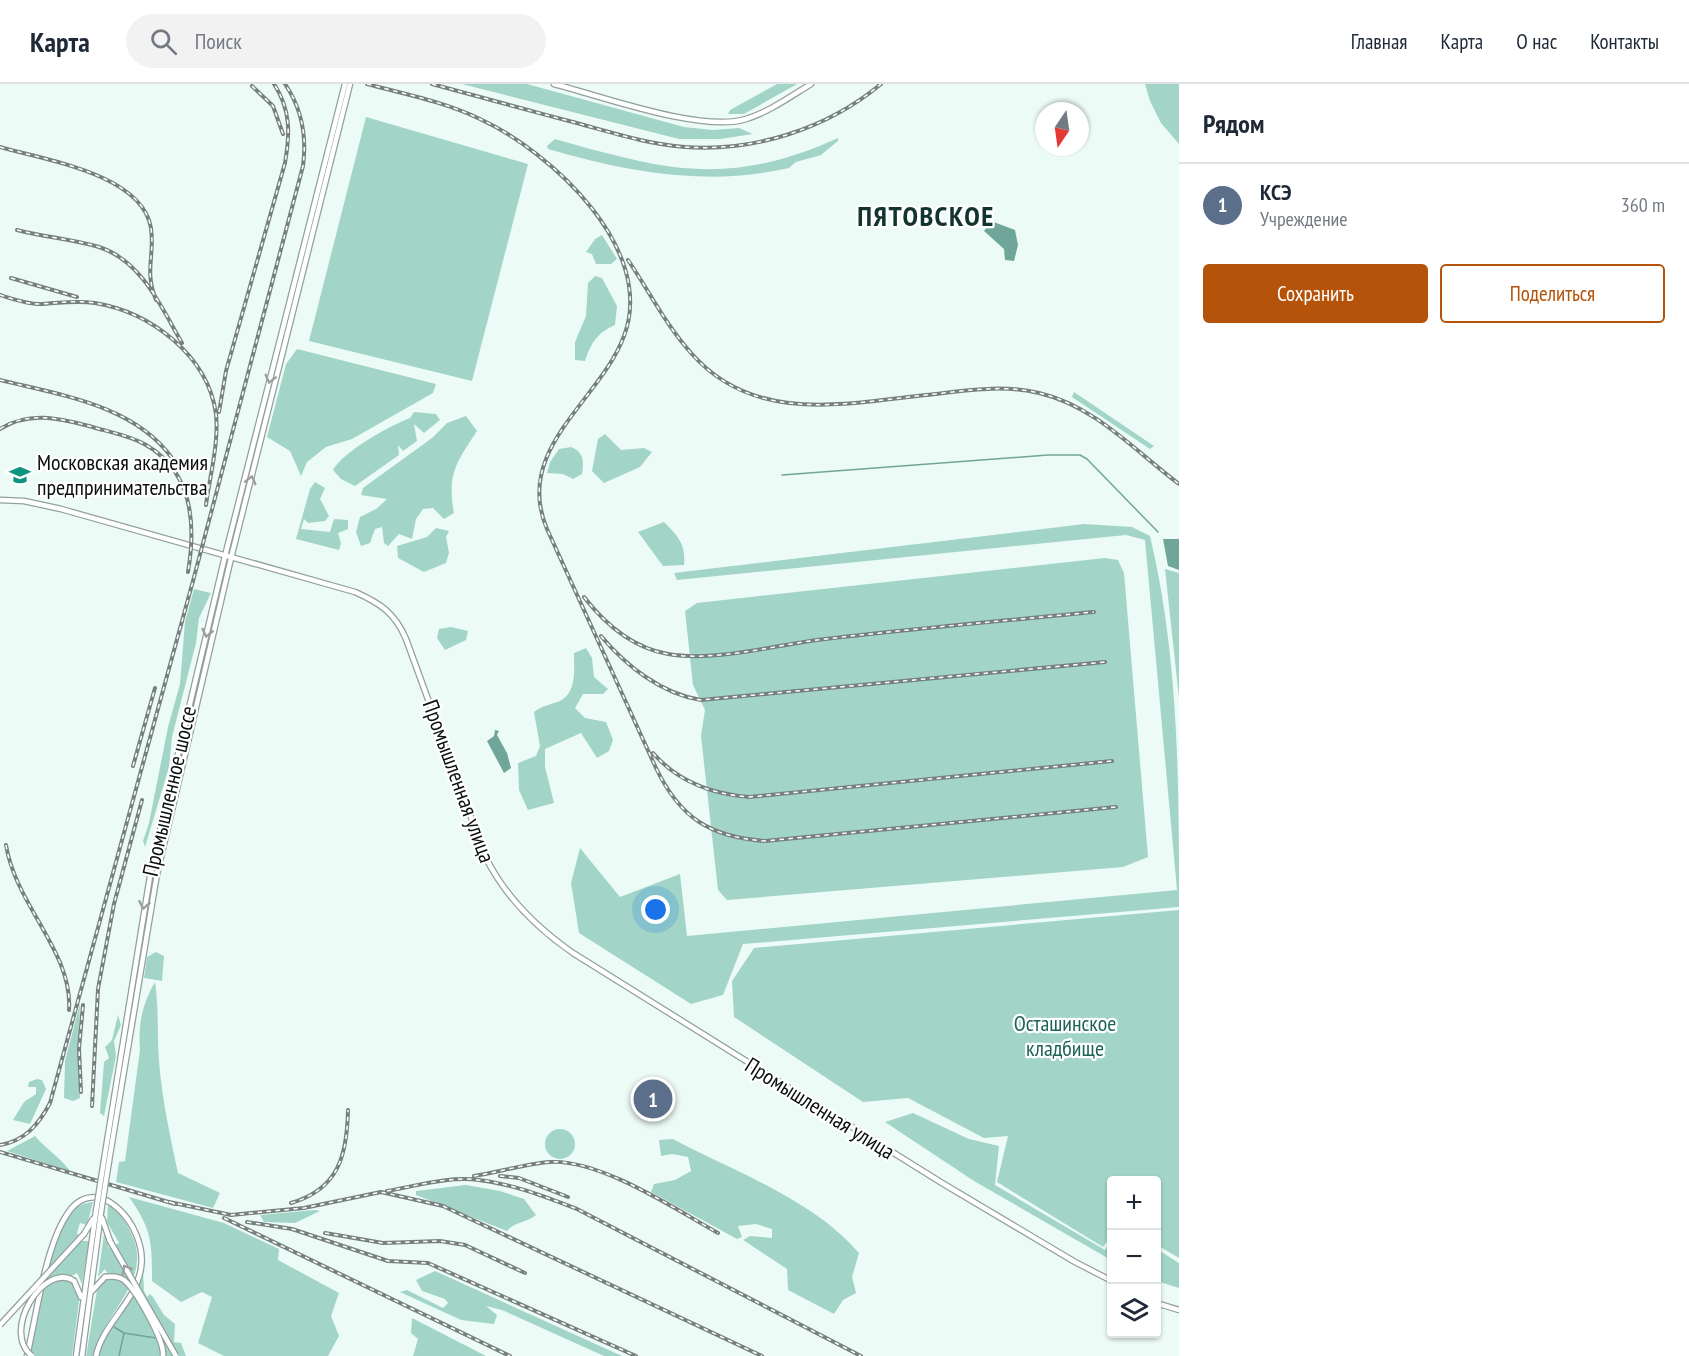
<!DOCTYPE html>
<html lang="ru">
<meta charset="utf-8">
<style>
body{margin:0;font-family:"PT Sans Narrow",sans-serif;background:#f2f2f3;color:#1f2937}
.controls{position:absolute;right:18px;bottom:18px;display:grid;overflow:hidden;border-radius:6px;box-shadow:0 2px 4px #0004}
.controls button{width:54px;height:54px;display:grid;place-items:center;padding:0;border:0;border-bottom:2px solid #e0e1e3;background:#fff;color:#1f2937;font:30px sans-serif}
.compass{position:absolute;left:1035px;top:18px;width:54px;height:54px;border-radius:50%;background:#fff;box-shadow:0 2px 4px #0004;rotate:193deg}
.you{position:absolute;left:656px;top:826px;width:21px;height:21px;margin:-15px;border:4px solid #fff;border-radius:50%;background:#1a73e8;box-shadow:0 0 0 9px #1a73e833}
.badge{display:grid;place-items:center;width:39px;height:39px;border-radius:50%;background:#b45309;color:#fff;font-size:20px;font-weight:700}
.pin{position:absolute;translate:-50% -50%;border:3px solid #fff;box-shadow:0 2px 6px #0006}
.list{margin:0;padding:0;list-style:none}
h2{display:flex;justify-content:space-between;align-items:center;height:78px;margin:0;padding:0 24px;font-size:26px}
h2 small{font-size:20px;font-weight:400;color:#747a83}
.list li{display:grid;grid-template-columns:39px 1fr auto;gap:18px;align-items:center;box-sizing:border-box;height:84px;padding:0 24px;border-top:2px solid #e0e1e3}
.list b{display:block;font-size:22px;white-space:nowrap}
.list p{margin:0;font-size:20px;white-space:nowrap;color:#747a83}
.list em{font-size:20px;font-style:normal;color:#747a83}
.actions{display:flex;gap:12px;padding:18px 24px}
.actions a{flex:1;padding:14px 0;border:2px solid #b45309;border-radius:6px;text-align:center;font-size:21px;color:#b45309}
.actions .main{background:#b45309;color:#fff}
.icon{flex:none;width:33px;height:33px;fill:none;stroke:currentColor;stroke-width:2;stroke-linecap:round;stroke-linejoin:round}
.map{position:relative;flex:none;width:1179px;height:1272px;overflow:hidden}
header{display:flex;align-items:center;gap:36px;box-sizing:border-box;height:84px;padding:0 30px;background:#fff;border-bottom:2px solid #e0e1e3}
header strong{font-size:28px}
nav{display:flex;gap:33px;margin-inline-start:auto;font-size:21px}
.search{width:420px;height:54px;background:#f2f2f3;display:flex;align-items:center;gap:15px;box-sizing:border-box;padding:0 21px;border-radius:33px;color:#747a83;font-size:22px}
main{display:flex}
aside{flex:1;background:#fff}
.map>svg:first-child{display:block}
</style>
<header>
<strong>Карта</strong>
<div class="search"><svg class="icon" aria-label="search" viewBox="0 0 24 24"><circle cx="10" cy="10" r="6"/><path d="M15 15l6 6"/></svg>Поиск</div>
<nav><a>Главная</a><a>Карта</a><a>О нас</a><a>Контакты</a></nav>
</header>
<main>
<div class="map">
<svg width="1179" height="1272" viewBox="0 0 1179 1272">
<rect width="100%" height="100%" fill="#edfbf7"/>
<path fill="#a2d5c8" d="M462 0H527L684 43 713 46 739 44 753 50 720 55H679Z
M777 0H797L744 30H728L730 26Z
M1145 0H1179V60L1161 39 1150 17Z
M366 33 528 80 472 297 309 257Z
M838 54V57L821 71 796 78 789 84C706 103 628 88 548 65L547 62 555 55C665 86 728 104 838 54Z
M602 151 617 175 611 180H596L592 170 586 168 595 155Z
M595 192 602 194 617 222 615 241C597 249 591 259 585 277L575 276V258L586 232 588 199Z
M297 265 436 300 433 309 352 355 326 363 307 378 301 392 290 367 267 353 286 280Z
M1074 308 1154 362 1150 365 1072 313Z
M414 328 436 330 440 336 424 349 414 340 417 357 403 367 398 361 399 371 355 402 341 395 333 386C344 367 389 342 410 334Z
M466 332 477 347C456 379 447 390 454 429L444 435 433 424 423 425 416 435 412 455 399 450 388 462 384 459 382 443 375 445 370 459 361 462 356 448 360 433 376 425 387 415 361 411 363 404 432 354 447 339Z
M605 350 621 366 644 364 652 368 640 383 604 399 592 387 598 355Z
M571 363C584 368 584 378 582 390L573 395 563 390 547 389 550 378 559 365Z
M315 398 325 404 320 415 329 432 325 437 308 439 304 435 301 445 330 448 334 435 348 436V445L338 449 341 459 339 466 296 455 310 405Z
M664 438C678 452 686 460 684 481L663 482 638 448Z
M1084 440 1132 443 1150 452C1179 573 1179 699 1179 823L743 860 723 911 691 920 579 849 571 799 580 764 620 813 680 790 687 852 1177 806 1145 456 1126 451 677 496 674 489Z
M436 444 449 447 446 453 449 469 446 479 424 488 398 474 397 462 427 453Z
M1105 474 1118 476 1124 489 1148 773 1123 783 727 816 718 806 701 652 705 626 693 601 685 527 697 519Z
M227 481V483L183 670 180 669Z
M1165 485 1179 489V614Z
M194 505 211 509 199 534 196 559 172 653 169 683 145 763 143 757 149 739 168 643 180 600 185 538Z
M451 543 468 547 466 556 445 566 437 554 439 545Z
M586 564 592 574 594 593 608 605 603 610H583L575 624 585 634 606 638 613 656 609 667 597 674 581 649 545 665V683L554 719 528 726 519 706 518 679 536 672 540 662 534 628C543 621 550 621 560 617 577 608 574 585 574 569Z
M1179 826V1174L1157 1161 1156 1096H1112L1111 1152 1103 1163 997 1098 1008 1052 984 1054 908 1014 863 1018 734 933 732 897 754 864Z
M156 868 164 872 162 897 144 894 147 873Z
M155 898C159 925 157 950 159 977 162 1015 170 1052 178 1089L220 1109 213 1124 116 1098 119 1078 125 1077 140 966C138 941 142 920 155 898Z
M80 919 78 973 80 1014 73 1017 64 1014 65 977Z
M118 931 121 941 114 957 116 972 104 1032 100 1029 104 978 109 974 105 963 112 956Z
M37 995 42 996 46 1005 30 1040 13 1036 24 1018 36 1010V1003H28L29 998Z
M913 1029 969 1055 999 1062 995 1101 1105 1166 1111 1157V1176L974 1097 885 1038Z
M545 1060a15 15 0 1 1 30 0a15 15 0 1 1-30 0Z
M35 1052C46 1065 60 1073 70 1087L7 1067Z
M673 1055C735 1088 813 1115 859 1169L852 1193 856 1209 843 1216 834 1230 788 1206 787 1185 743 1156 750 1152 772 1154V1145L756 1140 738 1142 742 1153 737 1155 651 1108 654 1100 675 1096 691 1087 688 1073 672 1070 661 1072 659 1056Z
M466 1101 500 1107 524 1115 536 1131C526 1139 514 1138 507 1147L416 1111V1107Z
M129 1113 224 1139 279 1165 278 1176 339 1209 331 1232 339 1252 328 1272H224L198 1259 212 1213 202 1208 181 1218 152 1197C152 1158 152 1146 129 1113Z
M93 1118 87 1141 80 1139 77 1149 83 1157H89L82 1200 77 1189 72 1192 70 1197 80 1210 72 1272H30C38 1240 51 1153 69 1130 75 1122 84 1119 93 1118Z
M108 1120C119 1128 125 1136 131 1149 155 1197 102 1229 93 1272H86L97 1206 101 1199 110 1195 105 1185 98 1193 104 1150 109 1164 119 1159 107 1138Z
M315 1126 320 1127 295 1139 264 1138 260 1131Z
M1157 1165 1179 1179V1204L1157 1197Z
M143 1186 144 1207 147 1213 150 1210 153 1213 164 1231 175 1240 174 1258 181 1259 186 1272H98C105 1240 134 1217 143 1186Z
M435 1187 622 1272H604L502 1226 486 1222 497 1231 494 1240 461 1236 400 1208 407 1206 443 1224 448 1219 445 1215 422 1207 416 1196Z
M412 1234 486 1272H413L418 1255 411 1249Z"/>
<path fill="#70a699" d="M991 137 1015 146 1018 161 1014 177 1005 176 1004 165 984 147Z
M1163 455H1179V486L1168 482Z
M495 646 499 647 497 651 507 669 511 684 504 689 487 657 494 652Z"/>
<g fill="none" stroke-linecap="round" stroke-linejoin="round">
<path stroke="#70a699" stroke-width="1.5" d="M782 391 1048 371H1080L1087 375 1158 448
M114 1243 124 1249 156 1254
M119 1272 124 1249"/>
<defs>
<path id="tertiary" d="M554 0C601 12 702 49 746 35 769 28 791 12 811 0
M0 416 24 417 61 425 355 508C380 519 395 529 406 555L486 774C506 814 537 844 573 869L942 1099 1075 1178 1112 1197
M1156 1219 1179 1226"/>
<path id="secondary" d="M104 1076 152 780 225 472 345 0
M109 1077 157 790 232 470 350 0
M102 1134 110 1157
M84 1150 93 1135
M74 1197 81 1213
M92 1207 105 1193
M27 1272C36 1233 45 1165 66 1132 95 1083 148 1141 141 1184 136 1218 103 1239 96 1272
M76 1272 96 1127
M82 1272 101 1128"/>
</defs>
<use href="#tertiary" stroke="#929f9b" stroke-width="7"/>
<use href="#secondary" stroke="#929f9b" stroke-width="7"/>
<use href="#tertiary" stroke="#fff" stroke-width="4.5"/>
<use href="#secondary" stroke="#fff" stroke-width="4.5"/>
<defs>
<path id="rail" d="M367 0C405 10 445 18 480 35 551 68 657 165 624 252 600 317 513 365 547 445L656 684C680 734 710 753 765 757L1116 723
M432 0C477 12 523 25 569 37 607 47 645 60 685 63 754 68 827 45 881 0
M252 2 273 22 283 50
M0 63C45 76 142 90 151 144 155 172 144 186 156 216
M17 146C44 153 72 155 99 163 142 177 161 223 182 259
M628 176C649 207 667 243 692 270 754 340 844 320 926 311 964 307 1002 300 1039 309 1095 322 1135 367 1179 400
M11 194 77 213
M0 211C13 215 27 220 40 220 59 219 76 216 95 219 150 228 208 271 216 330 219 359 210 391 206 421
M0 296C60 311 134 321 172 374
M219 328 226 287 285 79C290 50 291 26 274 0
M0 345C29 327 58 334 89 342 108 348 129 351 146 361 193 388 196 441 188 488
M584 513C605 540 633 564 668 570 714 578 771 562 817 556 909 545 1002 537 1094 528
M601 552C626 582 662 610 701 616L1105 578
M653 669C678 698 712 710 749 713L1112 677
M133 682 155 604
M6 761C16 822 73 868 69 926
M81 1008 79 965 83 921
M92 1022 98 905 114 820 142 716
M0 1061C25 1057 39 1040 50 1019L193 497 303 82C307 52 302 25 285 0
M0 1068 175 1120
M474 1092C499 1088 525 1080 550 1078 600 1075 675 1125 718 1149
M500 1092 519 1094 568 1113
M387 1107C416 1102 449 1092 479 1096 513 1100 546 1113 577 1125L861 1272
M169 1118 231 1131 304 1124 381 1108 443 1122 762 1272
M291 1119C339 1105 347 1071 348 1026
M224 1134 510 1272
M247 1138 292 1145 388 1177 428 1179 636 1272
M325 1149 383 1159 440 1157 465 1161 525 1189"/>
</defs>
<use href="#rail" stroke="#76807d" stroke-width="4"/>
<use href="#rail" stroke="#fff" stroke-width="1.5" stroke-dasharray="4.5" stroke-linecap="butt"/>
<defs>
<path id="secondary-bridge" d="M96 1127 104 1076
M101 1128 109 1077
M110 1157 176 1272
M105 1193C112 1192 118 1192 124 1196 136 1206 165 1257 163 1272
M0 1241 84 1150
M32 1272C0 1247 45 1177 74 1197"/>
</defs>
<use href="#secondary-bridge" stroke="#929f9b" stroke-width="7" stroke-linecap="butt"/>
<use href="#secondary-bridge" stroke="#fff" stroke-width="4.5"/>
</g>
<defs><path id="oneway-chevron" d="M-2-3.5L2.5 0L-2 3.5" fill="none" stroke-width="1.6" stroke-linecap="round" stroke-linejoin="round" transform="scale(1.5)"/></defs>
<g stroke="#9d9f9f">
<use href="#oneway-chevron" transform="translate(270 295) rotate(104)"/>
<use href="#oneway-chevron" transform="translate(251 396) rotate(-76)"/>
<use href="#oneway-chevron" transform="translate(207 549) rotate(103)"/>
<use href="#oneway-chevron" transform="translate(144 821) rotate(100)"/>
<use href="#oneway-chevron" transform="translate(126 1185) rotate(-120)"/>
</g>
<defs>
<symbol id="university-bare" viewBox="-9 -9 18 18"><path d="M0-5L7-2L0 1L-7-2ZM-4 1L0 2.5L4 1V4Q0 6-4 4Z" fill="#0d947e" stroke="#fff" stroke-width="2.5" paint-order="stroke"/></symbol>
</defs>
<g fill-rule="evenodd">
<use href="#university-bare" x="5" y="376" width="30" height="30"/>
</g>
<g text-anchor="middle" stroke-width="4.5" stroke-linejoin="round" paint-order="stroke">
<g font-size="22" fill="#0b100f" stroke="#fff" text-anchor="start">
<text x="37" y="386">Московская академия<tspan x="37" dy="25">предпринимательства</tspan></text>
</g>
<g font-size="22" fill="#0b100f" stroke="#fff">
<text transform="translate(459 697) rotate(70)" y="8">Промышленная улица</text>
<text transform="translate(169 707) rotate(-77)" y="8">Промышленное шоссе</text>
<text transform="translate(820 1024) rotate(32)" y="8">Промышленная улица</text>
</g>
<g font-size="22" fill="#1c6355" stroke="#fff">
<text x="1065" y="947">Осташинское<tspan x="1065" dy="25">кладбище</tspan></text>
</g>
<g font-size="28" font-weight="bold" letter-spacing="1.5" fill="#13332d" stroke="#fff">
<text x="926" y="142">ПЯТОВСКОЕ</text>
</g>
</g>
</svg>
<div class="controls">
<button>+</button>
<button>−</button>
<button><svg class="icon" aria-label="layers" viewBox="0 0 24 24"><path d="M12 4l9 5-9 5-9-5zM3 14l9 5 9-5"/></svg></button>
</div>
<svg class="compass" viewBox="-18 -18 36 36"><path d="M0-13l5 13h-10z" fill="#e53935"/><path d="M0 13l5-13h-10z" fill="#747a83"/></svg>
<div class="you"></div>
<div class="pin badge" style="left:653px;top:1015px;background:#5c6f8a">1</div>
</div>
<aside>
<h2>Рядом<small></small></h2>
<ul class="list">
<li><span class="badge" style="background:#5c6f8a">1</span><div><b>КСЭ</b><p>Учреждение</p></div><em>360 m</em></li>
</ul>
<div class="actions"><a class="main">Сохранить</a><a>Поделиться</a></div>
</aside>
</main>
